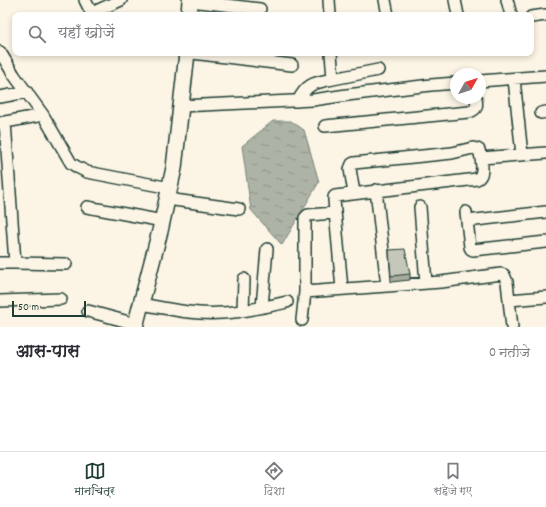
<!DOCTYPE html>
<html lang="hi">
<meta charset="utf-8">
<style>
body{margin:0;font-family:Dekko,"Playpen Sans Deva",sans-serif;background:#f7f7f7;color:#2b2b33}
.compass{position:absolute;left:450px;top:68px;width:36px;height:36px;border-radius:50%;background:#fff;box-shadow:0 2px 6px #0003;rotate:51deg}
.scale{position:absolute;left:12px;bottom:10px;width:74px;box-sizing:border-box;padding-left:4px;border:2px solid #1f3d34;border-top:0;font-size:11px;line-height:14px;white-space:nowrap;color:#1f3d34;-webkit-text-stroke:3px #fcf5e5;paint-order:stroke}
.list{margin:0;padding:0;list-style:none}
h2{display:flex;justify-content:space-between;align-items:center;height:52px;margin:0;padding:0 16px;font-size:17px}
h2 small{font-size:13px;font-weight:400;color:#7c7c81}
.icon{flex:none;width:22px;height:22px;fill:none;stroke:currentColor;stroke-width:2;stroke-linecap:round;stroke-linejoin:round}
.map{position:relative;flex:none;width:546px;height:327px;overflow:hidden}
.search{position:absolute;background:#fff;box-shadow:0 2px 6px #0003;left:12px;right:12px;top:12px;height:44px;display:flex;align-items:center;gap:10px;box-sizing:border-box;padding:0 14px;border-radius:8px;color:#7c7c81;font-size:15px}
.sheet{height:124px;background:#fff}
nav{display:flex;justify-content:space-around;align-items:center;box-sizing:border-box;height:56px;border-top:1px solid #e1e1e2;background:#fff;font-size:11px;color:#7c7c81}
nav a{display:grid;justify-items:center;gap:2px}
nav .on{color:#1f3d34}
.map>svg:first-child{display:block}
</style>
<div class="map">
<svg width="546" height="327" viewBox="0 0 546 327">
<defs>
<pattern id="water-ripples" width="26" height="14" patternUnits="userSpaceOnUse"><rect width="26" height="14" fill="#aeb3a7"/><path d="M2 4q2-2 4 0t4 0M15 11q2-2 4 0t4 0" fill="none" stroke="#8d9389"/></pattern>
</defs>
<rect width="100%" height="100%" fill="#fcf5e5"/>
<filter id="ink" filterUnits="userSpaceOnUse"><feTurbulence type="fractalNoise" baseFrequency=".025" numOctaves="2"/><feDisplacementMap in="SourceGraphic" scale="8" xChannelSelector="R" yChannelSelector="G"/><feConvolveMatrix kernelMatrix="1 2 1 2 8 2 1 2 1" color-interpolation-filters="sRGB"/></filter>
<g filter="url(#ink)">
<path fill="url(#water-ripples)" stroke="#758479" d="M273 121H291L304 130 319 182 282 245 251 210 242 146Z"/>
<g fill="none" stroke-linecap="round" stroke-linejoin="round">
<defs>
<path id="street" d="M85 0 90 10 94 12 121 0
M329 0 330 15
M385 0 388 15
M455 0 458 15
M507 0 511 15
M190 1 260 9
M531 17 546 15
M0 52 14 75 43 115 71 163 77 167 87 172 170 188
M192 53 292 65
M333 79 378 70
M514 79 522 155
M480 81 546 76
M0 97 27 92
M298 101C307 83 314 83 333 79L331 53
M181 106 313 100 347 95 431 85 456 83
M541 113 546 112
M0 123 43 115
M325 126 469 112C478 109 477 106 476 98
M376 190 387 286
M354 193 350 169 352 164 354 163 452 153 473 148 477 149 479 150 481 158
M167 199 239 209
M87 207 163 221
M420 207 426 283
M466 212 470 247 471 249 473 250 546 242
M467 221 546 212
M0 263H15L5 122
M15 263 66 264
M342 289 334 200V197L335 196 477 179C484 175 482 166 481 158L546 153
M305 292 441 282 501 274 504 275 507 282 512 327
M509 300 546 297
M0 301 61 299
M141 304C168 309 195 315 222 313 244 312 265 307 287 302
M262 307 267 249
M88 311 136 324
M243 311 244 279
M302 320 305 292V218L308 215 335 213"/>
<path id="secondary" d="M189 15 190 0
M135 327 160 231 174 168 187 53"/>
</defs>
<use href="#street" stroke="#1f3d34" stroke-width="14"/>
<use href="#secondary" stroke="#1f3d34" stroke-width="18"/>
<use href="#street" stroke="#fcf5e5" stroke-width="11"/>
<use href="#secondary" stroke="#fcf5e5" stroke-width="15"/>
</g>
<path fill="#a9ab9f" stroke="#1f3d34" d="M389 250 410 274V280L391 282 389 256Z"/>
<path fill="#c5c7b9" stroke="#1f3d34" d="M405 249 410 274 391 276 389 250Z"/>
</g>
</svg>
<svg class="compass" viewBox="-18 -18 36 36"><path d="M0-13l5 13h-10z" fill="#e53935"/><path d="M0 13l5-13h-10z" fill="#7c7c81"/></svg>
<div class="scale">50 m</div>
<div class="search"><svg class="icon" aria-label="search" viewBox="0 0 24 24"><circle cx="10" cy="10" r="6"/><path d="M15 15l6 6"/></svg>यहाँ खोजें</div>
</div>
<section class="sheet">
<h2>आस-पास<small>0 नतीजे</small></h2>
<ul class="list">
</ul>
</section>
<nav>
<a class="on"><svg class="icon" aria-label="map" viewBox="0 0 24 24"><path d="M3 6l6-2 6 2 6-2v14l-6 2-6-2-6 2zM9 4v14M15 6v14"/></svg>मानचित्र</a>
<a><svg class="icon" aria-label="directions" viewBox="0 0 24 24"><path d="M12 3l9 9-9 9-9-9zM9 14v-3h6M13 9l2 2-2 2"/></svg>दिशा</a>
<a><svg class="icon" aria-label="saved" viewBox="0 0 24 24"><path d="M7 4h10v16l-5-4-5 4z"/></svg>सहेजे गए</a>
</nav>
